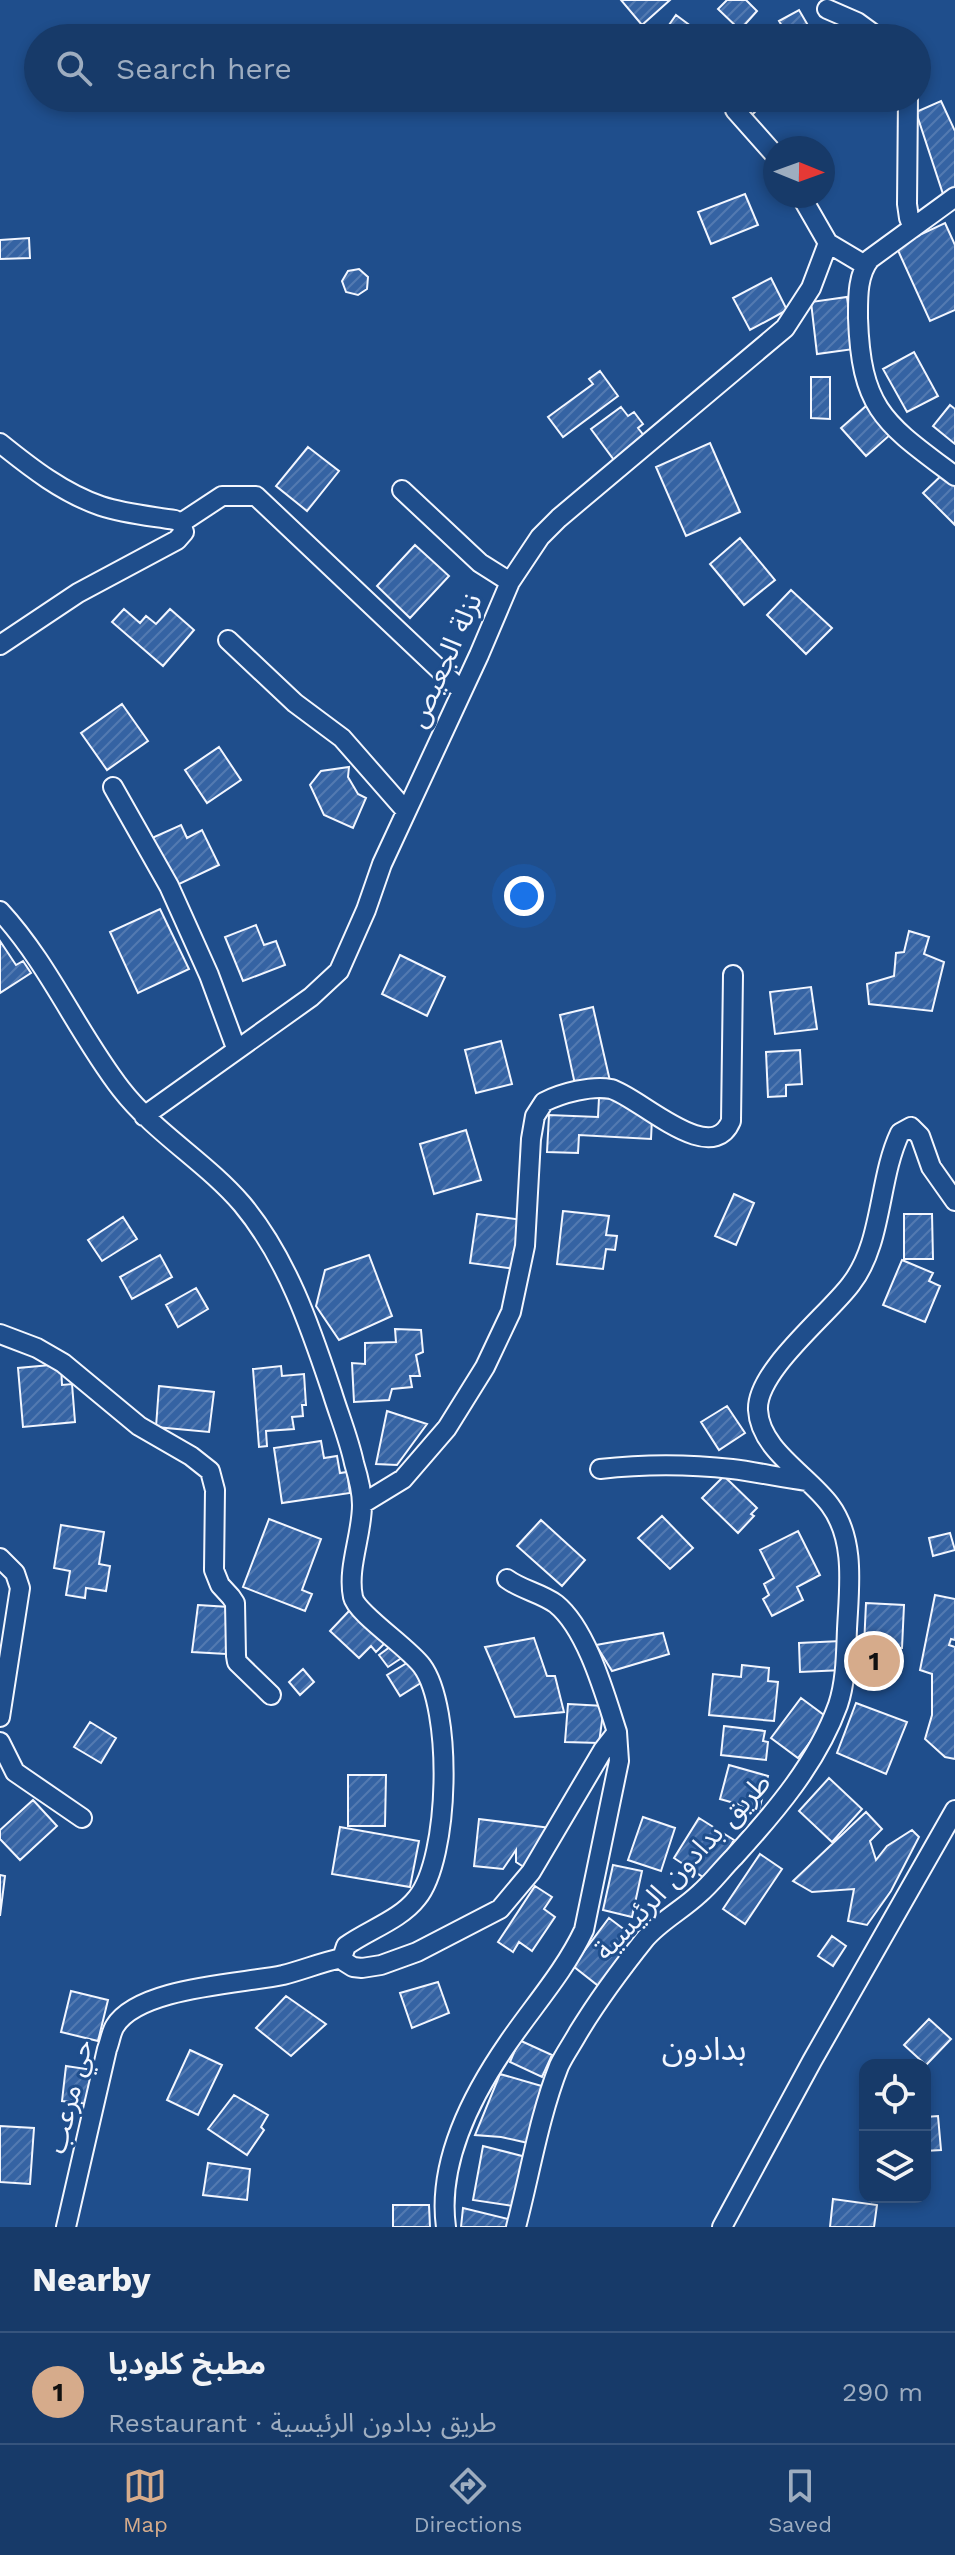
<!DOCTYPE html>
<meta charset="utf-8">
<style>
body{margin:0;font-family:"Work Sans","Noto Sans Arabic",sans-serif;background:#20416f;color:#f1f3f6}
.controls{position:absolute;right:24px;bottom:24px;display:grid;overflow:hidden;border-radius:16px;box-shadow:0 4px 12px #0003}
.controls button{width:72px;height:72px;display:grid;place-items:center;padding:0;border:0;border-bottom:2px solid #36547d;background:#173a69;color:#f1f3f6;font:40px sans-serif}
.compass{position:absolute;left:763px;top:136px;width:72px;height:72px;border-radius:50%;background:#173a69;box-shadow:0 4px 12px #0003;rotate:91deg}
.you{position:absolute;left:524px;top:896px;width:28px;height:28px;margin:-20px;border:6px solid #fff;border-radius:50%;background:#1a73e8;box-shadow:0 0 0 12px #1a73e833}
.badge{display:grid;place-items:center;width:52px;height:52px;border-radius:50%;background:#d6ab8b;color:#111;font-size:26px;font-weight:700}
.pin{position:absolute;translate:-50% -50%;border:4px solid #fff;box-shadow:0 2px 8px #0006}
.list{margin:0;padding:0;list-style:none}
h2{display:flex;justify-content:space-between;align-items:center;height:104px;margin:0;padding:0 32px;font-size:34px}
h2 small{font-size:26px;font-weight:400;color:#9eadc0}
.list li{display:grid;grid-template-columns:52px 1fr auto;gap:24px;align-items:center;box-sizing:border-box;height:112px;padding:0 32px;border-top:2px solid #36547d}
.list b{display:block;font-size:30px;white-space:nowrap}
.list p{margin:0;font-size:26px;white-space:nowrap;color:#9eadc0}
.list em{font-size:26px;font-style:normal;color:#9eadc0}
.icon{flex:none;width:44px;height:44px;fill:none;stroke:currentColor;stroke-width:2;stroke-linecap:round;stroke-linejoin:round}
.map{position:relative;flex:none;width:955px;height:2227px;overflow:hidden}
.search{position:absolute;background:#173a69;box-shadow:0 4px 12px #0003;left:24px;right:24px;top:24px;height:88px;display:flex;align-items:center;gap:20px;box-sizing:border-box;padding:0 28px;border-radius:44px;color:#9eadc0;font-size:30px}
.sheet{height:216px;background:#173a69}
nav{display:flex;justify-content:space-around;align-items:center;box-sizing:border-box;height:112px;border-top:2px solid #36547d;background:#173a69;font-size:22px;color:#9eadc0}
nav a{display:grid;justify-items:center;gap:4px}
nav .on{color:#d6ab8b}
.map>svg:first-child{display:block}
</style>
<div class="map">
<svg width="955" height="2227" viewBox="0 0 955 2227">
<defs>
<pattern id="building-hatch" width="6" height="6" patternUnits="userSpaceOnUse" patternTransform="scale(2)"><rect width="6" height="6" fill="#3563a3"/><path d="M-1 1l2-2M0 6l6-6M5 7l2-2" fill="none" stroke="#537ab1"/></pattern>
</defs>
<rect width="100%" height="100%" fill="#1f4e8c"/>
<path fill="url(#building-hatch)" stroke="#f2f6ff" stroke-width="2" d="M621 0H670L642 25Z
M727 0H746L757 11 740 30 718 9Z
M799 10 813 34 828 26 835 37 789 38 779 21Z
M676 15 707 38H660Z
M731 98H768L751 116Z
M941 101 955 131V188L943 194 916 112Z
M745 194 758 225 711 244 698 212Z
M945 223 955 245V310L930 321 896 246Z
M29 238 30 258 0 259V240Z
M359 269 368 277 367 289 358 295 346 292 342 281 348 271Z
M771 278 787 310 750 330 733 298Z
M847 297 854 349 817 354 811 302Z
M914 352 938 396 907 412 883 369Z
M600 371 618 396 563 437 548 417 593 384 589 379Z
M811 377H830V419L811 418Z
M950 405 955 409V444L933 426Z
M866 406 891 434 866 456 841 428Z
M621 407 628 416 634 412 643 424 638 428 645 437 614 460 591 429Z
M710 443 740 512 686 536 656 467Z
M308 447 339 471 307 511 276 486Z
M944 473 955 484V525L923 493Z
M740 538 775 580 744 605 710 564Z
M415 545 449 576 410 618 377 586Z
M791 590 832 628 806 654 767 615Z
M124 609 140 623 146 616 156 624 170 609 194 630 163 666 112 622Z
M122 704 148 741 107 770 81 733Z
M219 747 241 780 207 803 185 770Z
M349 767 348 777 358 794 366 798 353 828 324 815 310 785 321 771Z
M181 825 187 838 202 830 219 865 175 886 152 838Z
M160 909 189 969 138 993 110 932Z
M256 925 264 945 276 941 285 965 243 981 225 937Z
M909 931 929 937 924 954 944 962 932 1011 869 1004 867 984 894 976 896 953 904 952Z
M0 941 16 965 23 961 31 973 0 993Z
M400 955 445 977 427 1016 382 994Z
M811 987 817 1029 775 1034 770 992Z
M593 1007 610 1081 576 1089 560 1015Z
M501 1041 512 1084 476 1093 465 1050Z
M800 1050 802 1084 786 1085V1096L768 1097 766 1052Z
M599 1098 626 1099 652 1118 651 1139 579 1135 578 1153 547 1152 549 1115 598 1117Z
M466 1130 481 1180 434 1194 420 1144Z
M734 1194 754 1203 736 1245 715 1236Z
M563 1211 609 1216 606 1235 617 1236 615 1250 606 1249 603 1269 557 1264Z
M477 1214 523 1220 516 1269 470 1263Z
M904 1214H932L933 1259H904Z
M123 1217 137 1239 102 1261 88 1240Z
M160 1255 172 1277 132 1299 120 1277Z
M369 1255 392 1316 339 1340 316 1306 325 1270Z
M902 1260 933 1273 929 1281 940 1286 925 1322 883 1305Z
M196 1288 208 1309 178 1327 166 1305Z
M395 1329 421 1330 423 1352 416 1355 420 1376H410L412 1387 392 1389 389 1400 354 1402 352 1363 365 1364V1343L396 1342Z
M61 1364 62 1385 72 1384 75 1422 23 1427 18 1368Z
M281 1366 282 1376 304 1374 306 1405H302L303 1416 292 1417 294 1429 266 1431 267 1446 259 1447 253 1369Z
M159 1386 214 1392 209 1432 156 1427Z
M727 1406 745 1433 719 1450 701 1422Z
M387 1411 427 1424 397 1465 376 1464Z
M321 1441 324 1458 337 1456 340 1473 347 1472 350 1493 282 1503 274 1448Z
M724 1476 757 1508 751 1514 754 1516 738 1533 702 1498Z
M662 1516 693 1548 670 1569 638 1538Z
M269 1519 321 1539 302 1590 312 1594 305 1611 243 1587Z
M541 1520 585 1560 562 1586 517 1546Z
M61 1525 104 1532 99 1564 110 1566 106 1591 86 1588 85 1598 66 1595 70 1571 54 1568Z
M798 1531 820 1575 797 1587 803 1600 772 1616 763 1599 769 1595 764 1584 774 1578 760 1550Z
M950 1533 955 1550 933 1556 929 1538Z
M935 1595 955 1599V1640L951 1639 949 1645 955 1647V1759L945 1757 925 1739 932 1715V1674L920 1670Z
M866 1603 904 1605 902 1648 864 1646Z
M198 1605 229 1607 226 1654 192 1652Z
M350 1610 385 1643 376 1652 371 1646 359 1658 330 1631Z
M663 1633 669 1654 612 1671 596 1645Z
M534 1638 547 1676H555L564 1712 515 1717 485 1647Z
M841 1641 843 1670 800 1672 799 1643Z
M394 1644 403 1657 388 1667 379 1655Z
M412 1660 424 1681 400 1696 387 1675Z
M742 1665 769 1668 768 1681 778 1682 774 1721 709 1715 713 1674 741 1677Z
M303 1669 314 1682 300 1695 289 1682Z
M801 1698 828 1718 798 1758 771 1738Z
M856 1703 907 1722 886 1774 837 1753Z
M568 1704 604 1706 599 1743 565 1742Z
M90 1722 116 1738 101 1763 74 1747Z
M724 1726 765 1731 763 1741 768 1742 766 1760 721 1755Z
M729 1765 768 1776 759 1810 720 1799Z
M348 1775H386L385 1826H348Z
M829 1778 862 1809 832 1842 799 1811Z
M33 1800 57 1826 20 1860 0 1839V1830Z
M866 1812 882 1829 870 1841 876 1860 887 1846 912 1830 919 1837 891 1891 867 1925 848 1921 854 1889 812 1892 793 1881Z
M643 1817 675 1828 661 1871 628 1860Z
M699 1818 734 1840 709 1881 674 1858Z
M479 1819 551 1828 527 1869 516 1862V1850L503 1869 474 1866Z
M340 1827 419 1841 410 1887 332 1874Z
M760 1854 782 1869 745 1924 723 1909Z
M613 1865 642 1871 632 1917 603 1910Z
M0 1875 5 1876 0 1916Z
M535 1886 552 1897 544 1909 555 1917 532 1951 519 1942 513 1952 498 1942Z
M609 1918 638 1940 601 1988 573 1966Z
M832 1936 846 1946 833 1966 818 1956Z
M438 1982 449 2013 412 2028 400 1993Z
M71 1991 108 2000 98 2041 61 2032Z
M286 1996 326 2024 291 2056 256 2028Z
M929 2019 951 2039 926 2065 904 2045Z
M519 2040 552 2055 542 2077 510 2062Z
M190 2050 222 2065 198 2115 167 2100Z
M66 2066 93 2070 89 2104 62 2101Z
M500 2074 545 2087 528 2143 501 2137 475 2135Z
M234 2095 268 2115 261 2127 264 2130 247 2155 208 2129Z
M938 2116 941 2150 925 2151V2117Z
M0 2126 34 2128 30 2184 0 2182Z
M483 2146 526 2157 513 2206 473 2200Z
M208 2163 250 2169 247 2200 203 2195Z
M872 2197H914V2198L872 2202Z
M833 2199 877 2205 874 2227H830Z
M393 2205H429L430 2227H393Z
M463 2208 512 2220 508 2227H461Z"/>
<g fill="none" stroke-linecap="round" stroke-linejoin="round">
<defs>
<path id="street" d="M827 9 857 22 879 38
M908 98 907 204 909 218 913 228
M735 110 775 155
M801 196 828 243 865 265
M955 197 870 259C857 275 858 299 858 318 861 411 886 424 955 476
M0 443C31 468 63 493 101 506 125 514 151 516 175 520L181 523 184 532 177 540 78 593 0 645
M402 490 480 563 510 582
M181 523 222 496H256L462 691
M228 640 295 703 342 738 406 811
M113 787 169 886 209 975 236 1048
M0 911C49 964 77 1032 121 1089 155 1133 206 1162 242 1204 287 1258 310 1326 332 1392 339 1415 349 1439 354 1463 358 1476 362 1492 362 1505 362 1535 347 1568 353 1597 356 1613 408 1647 422 1666 453 1708 450 1858 417 1898 400 1920 368 1930 346 1946L342 1958 345 1962 353 1967 362 1968 381 1965 417 1952 500 1909 531 1872 603 1750 617 1732C605 1695 587 1629 556 1604 541 1593 522 1590 507 1579
M144 1116 311 997 339 971 366 910 382 864 479 655 510 582 540 537 559 518 785 328 811 288 828 243
M0 1334 37 1348 63 1363 139 1426 191 1456 210 1471 215 1490 214 1570 220 1585 231 1597 235 1603 236 1656 237 1662 271 1695
M600 1469C643 1464 689 1464 732 1469 757 1472 782 1478 807 1481
M362 1504 403 1479 447 1428 485 1367 511 1312 525 1246 531 1139 535 1116 544 1102C562 1093 592 1085 611 1089 638 1096 711 1169 731 1121L733 975
M0 1558 15 1573 20 1588 0 1717
M0 1742 15 1772 82 1818
M66 2227 107 2049C110 2042 111 2032 115 2026 139 1987 241 1984 283 1975 303 1970 322 1962 342 1958
M446 2227C437 2162 472 2095 508 2043 534 2005 564 1972 584 1930L619 1761 617 1732
M516 2227C530 2174 539 2117 559 2066 564 2055 572 2044 578 2033 598 2000 621 1969 645 1939 659 1922 682 1910 699 1894 712 1883 722 1869 734 1857 775 1812 817 1763 838 1705 846 1681 846 1653 847 1629 849 1588 856 1540 830 1505 808 1475 760 1450 758 1410 756 1371 829 1314 851 1284 883 1243 878 1179 900 1133L911 1127 920 1136 931 1167 955 1201
M722 2227 812 2061 955 1810"/>
</defs>
<use href="#street" stroke="#f2f6ff" stroke-width="22"/>
<use href="#street" stroke="#1f4e8c" stroke-width="18"/>
</g>
<g text-anchor="middle" stroke-width="6" stroke-linejoin="round" paint-order="stroke">
<g font-size="28" fill="#f2f6ff" stroke="#1f4e8c">
<text transform="translate(444 660) rotate(-66)" y="10">نزلة الجعيص</text>
<text transform="translate(682 1866) rotate(-47)" y="10">طريق بدادون الرئيسية</text>
<text transform="translate(69 2096) rotate(-76)" y="10">حي مرعب</text>
</g>
<g font-size="32" fill="#f2f6ff" stroke="#1f4e8c">
<text x="704" y="2060">بدادون</text>
</g>
</g>
</svg>
<div class="controls">
<button><svg class="icon" aria-label="locate" viewBox="0 0 24 24"><circle cx="12" cy="12" r="6"/><path d="M12 2v4M12 18v4M2 12h4M18 12h4"/></svg></button>
<button><svg class="icon" aria-label="layers" viewBox="0 0 24 24"><path d="M12 4l9 5-9 5-9-5zM3 14l9 5 9-5"/></svg></button>
</div>
<svg class="compass" viewBox="-18 -18 36 36"><path d="M0-13l5 13h-10z" fill="#e53935"/><path d="M0 13l5-13h-10z" fill="#9eadc0"/></svg>
<div class="you"></div>
<div class="pin badge" style="left:874px;top:1661px">1</div>
<div class="search"><svg class="icon" aria-label="search" viewBox="0 0 24 24"><circle cx="10" cy="10" r="6"/><path d="M15 15l6 6"/></svg>Search here</div>
</div>
<section class="sheet">
<h2>Nearby<small></small></h2>
<ul class="list">
<li><span class="badge">1</span><div><b>مطبخ كلوديا</b><p>Restaurant · طريق بدادون الرئيسية</p></div><em>290 m</em></li>
</ul>
</section>
<nav>
<a class="on"><svg class="icon" aria-label="map" viewBox="0 0 24 24"><path d="M3 6l6-2 6 2 6-2v14l-6 2-6-2-6 2zM9 4v14M15 6v14"/></svg>Map</a>
<a><svg class="icon" aria-label="directions" viewBox="0 0 24 24"><path d="M12 3l9 9-9 9-9-9zM9 14v-3h6M13 9l2 2-2 2"/></svg>Directions</a>
<a><svg class="icon" aria-label="saved" viewBox="0 0 24 24"><path d="M7 4h10v16l-5-4-5 4z"/></svg>Saved</a>
</nav>
